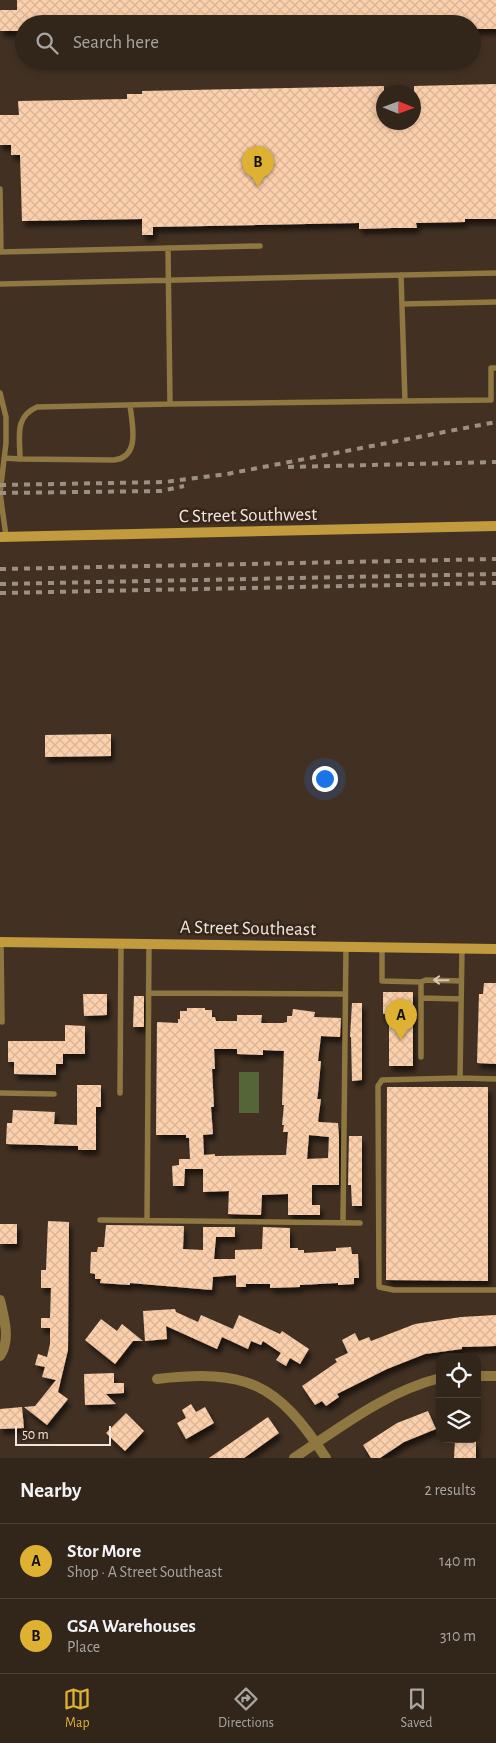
<!DOCTYPE html>
<meta charset="utf-8">
<style>
body{margin:0;font-family:"Alegreya Sans",sans-serif;background:#3d3127;color:#f1f3f6}
.controls{position:absolute;right:15px;bottom:15px;display:grid;overflow:hidden;border-radius:10px;box-shadow:0 2px 8px #0003}
.controls button{width:45px;height:45px;display:grid;place-items:center;padding:0;border:0;border-bottom:1px solid #4d4239;background:#32251a;color:#f1f3f6;font:25px sans-serif}
.compass{position:absolute;left:376px;top:85px;width:45px;height:45px;border-radius:50%;background:#32251a;box-shadow:0 2px 8px #0003;rotate:91deg}
.scale{position:absolute;left:15px;bottom:12px;width:96px;box-sizing:border-box;padding-left:5px;border:2px solid #f0e5dd;border-top:0;font-size:14px;line-height:18px;white-space:nowrap;color:#f0e5dd;-webkit-text-stroke:4px #37271a;paint-order:stroke}
.you{position:absolute;left:324px;top:778px;width:18px;height:18px;margin:-12px;border:4px solid #fff;border-radius:50%;background:#1a73e8;box-shadow:0 0 0 8px #1a73e833}
.badge{display:grid;place-items:center;width:32px;height:32px;border-radius:50%;background:#dfb133;color:#111;font-size:16px;font-weight:700}
.pin{position:absolute;translate:-50% -41px;filter:drop-shadow(0 1px 2px #0008)}
.pin::after{content:'';position:absolute;top:26px;width:18px;height:15px;background:inherit;clip-path:polygon(0 0,100% 0,50% 100%)}
.list{margin:0;padding:0;list-style:none}
h2{display:flex;justify-content:space-between;align-items:center;height:65px;margin:0;padding:0 20px;font-size:21px}
h2 small{font-size:16px;font-weight:400;color:#a8a5a2}
.list li{display:grid;grid-template-columns:32px 1fr auto;gap:15px;align-items:center;box-sizing:border-box;height:75px;padding:0 20px;border-top:1px solid #4d4239}
.list b{display:block;font-size:19px;white-space:nowrap}
.list p{margin:0;font-size:16px;white-space:nowrap;color:#a8a5a2}
.list em{font-size:16px;font-style:normal;color:#a8a5a2}
.icon{flex:none;width:28px;height:28px;fill:none;stroke:currentColor;stroke-width:2;stroke-linecap:round;stroke-linejoin:round}
.map{position:relative;flex:none;width:496px;height:1458px;overflow:hidden}
.search{position:absolute;background:#32251a;box-shadow:0 2px 8px #0003;left:15px;right:15px;top:15px;height:55px;display:flex;align-items:center;gap:12px;box-sizing:border-box;padding:0 18px;border-radius:28px;color:#a8a5a2;font-size:19px}
.sheet{height:215px;background:#32251a}
nav{display:flex;justify-content:space-around;align-items:center;box-sizing:border-box;height:70px;border-top:1px solid #4d4239;background:#32251a;font-size:14px;color:#a8a5a2}
nav a{display:grid;justify-items:center;gap:2px}
nav .on{color:#dfb133}
.map>svg:first-child{display:block}
</style>
<div class="map">
<svg width="496" height="1458" viewBox="0 0 496 1458">
<defs>
<pattern id="building-cross-hatch" width="8" height="8" patternUnits="userSpaceOnUse" patternTransform="scale(1.25)"><rect width="8" height="8" fill="#fdd0ac"/><path d="M0 0l8 8M0 8l8-8" fill="none" stroke="#d9b497"/></pattern>
<filter id="shadow"><feDropShadow dx="3" dy="5.5" stdDeviation="2.5" flood-color="#0009"/></filter>
</defs>
<rect width="100%" height="100%" fill="#423123"/>
<path fill="#546637" d="M239 1072H259V1113H239Z"/>
<path fill="url(#building-cross-hatch)" fill-rule="evenodd" filter="url(#shadow)" d="M17 0H496V29H472V24H24V31H0V10H17Z
M496 84V219H465V222L416 223 417 228H392L359 229V223L153 227V235H142V219L22 221 20 155H11V145H0V115H19L18 101 127 99V94H142V91L384 86V122H414V86Z
M111 734V756L45 757V735Z
M484 983H496V1064L477 1063 479 994H483Z
M383 992H413V1066H389V1014H383Z
M83 994H107V1015L84 1016Z
M134 996H144V1027H133Z
M352 1003H362V1080L352 1081 351 1037H350Z
M187 1008H205V1010H212V1017H215L216 1021H237V1015H262L261 1023H283L287 1022V1016H292L293 1009 315 1012 314 1017 341 1018 340 1037 321 1036 318 1061H321L318 1093 317 1099H321L318 1121 319 1122 338 1123 339 1136V1185H312V1205H320V1215H288V1194L262 1195 261 1215 228 1214 229 1191 203 1192V1169H185L184 1186H173L172 1166 179 1165V1159H190L189 1138H186V1135H156L157 1022 178 1023V1019H180V1011H187ZM214 1049H237V1054L263 1055V1050L284 1051 282 1105H284L282 1125H284L283 1132H288L286 1155 215 1156V1154L204 1155 203 1135 213 1134 211 1107H214L212 1069H215ZM309 1135 329 1137 328 1158 307 1159Z
M65 1025 85 1026V1054H63V1064H56V1075L14 1074V1062H8V1041H65Z
M77 1085H101V1107H96V1150H78V1146L6 1144 7 1123H12L13 1110 55 1112 54 1124 77 1125Z
M387 1087H488V1281L386 1280Z
M349 1136H362V1206H352L351 1185H348Z
M48 1221 69 1222 68 1350 58 1392 68 1399 47 1425 24 1407 35 1406 56 1380 42 1377 45 1367 35 1365 38 1354 47 1357 50 1344V1328H41V1318H50L51 1288H41V1270H46Z
M0 1224H17V1244H0Z
M106 1225 184 1226 183 1249 203 1250V1227H235V1237H216L214 1259H235V1250L262 1249 263 1227 290 1228V1248H298V1250H304V1253L336 1251V1248L351 1247 352 1254H358L359 1278H354V1284L338 1285V1283L300 1285V1287L270 1288V1284H246V1287H236V1275L213 1277 212 1290 130 1283V1285L100 1283 101 1279H95V1274L90 1273 91 1252H97L98 1247H104Z
M175 1309 176 1312 198 1322 201 1315 233 1329 239 1315 280 1334 282 1331 309 1349 300 1364 290 1358 286 1366 276 1360 281 1353 263 1341 261 1345 251 1341 248 1349 222 1337 217 1349 166 1326 167 1339 145 1341 143 1311Z
M496 1315V1346L462 1347V1349L425 1354 387 1369 337 1394 339 1397 326 1406 322 1401 315 1405 302 1386 337 1362 335 1359 348 1353 342 1340 355 1333 359 1341 369 1337 371 1341 415 1324 461 1317Z
M101 1319 117 1331 122 1324 143 1341H133L115 1364 85 1340Z
M114 1373V1383H124V1393L106 1394 116 1404 85 1405 84 1374Z
M191 1404 196 1412 205 1407 214 1423 186 1439 177 1423 186 1418 182 1410Z
M22 1407 24 1428 0 1429V1409Z
M428 1411 436 1429 404 1442 380 1458H371L363 1445 397 1423Z
M126 1413 144 1431 125 1451 106 1433Z
M268 1417 279 1433 244 1458H209Z
M455 1440 476 1441V1458H454Z"/>
<g fill="none" stroke-linecap="round" stroke-linejoin="round">
<path stroke="#8e7740" stroke-width="5.5" d="M0 189 1 252
M168 248 170 404 405 401
M0 252 260 246
M401 275 405 401 491 400V368H496
M0 284 496 273
M402 304 496 302
M0 393 6 417V443L0 493 6 536
M4 458 20 459C20 437 14 417 37 407L170 404
M20 459 114 460C141 457 132 424 130 405
M1 942 2 1022
M382 947V981L421 982V1057
M462 948 460 1078 496 1079
M421 982 426 980 461 981
M149 993 345 994
M421 998 461 999
M460 1078 382 1080 378 1086 379 1287 394 1290H496
M0 1093 54 1094
M120 1093 121 943
M100 1220 360 1223
M147 1221 149 944
M343 1222 346 946"/>
<path stroke="#8e7740" stroke-width="10" d="M0 1300C4 1318 11 1340 0 1356
M477 1376H496
M157 1379C246 1369 277 1382 326 1458
M294 1458C341 1427 385 1392 440 1378"/>
<path stroke="#c19b3d" stroke-width="10" d="M0 537 496 526
M0 942 496 949"/>
<path stroke="#9c8f84" stroke-width="4" stroke-dasharray="6 6" stroke-linecap="butt" d="M288 467 496 462
M0 485 165 482 227 474 496 422
M0 493 161 491 184 486
M0 569 496 559
M0 584 496 574
M0 593 496 583"/>
</g>
<defs><path id="oneway-shaft" d="M-6 0H5M1.5-3L5.5 0L1.5 3" fill="none" stroke-width="1.6" stroke-linecap="round" stroke-linejoin="round" transform="scale(1.25)"/></defs>
<use stroke="#d8cab6" href="#oneway-shaft" transform="translate(441 980) rotate(-179)"/>
<g text-anchor="middle" stroke-width="5" stroke-linejoin="round" paint-order="stroke">
<g font-size="19" fill="#f0e5dd" stroke="#37271a">
<text transform="translate(248 514) rotate(-1)" y="7">C Street Southwest</text>
<text transform="translate(248 927) rotate(1)" y="7">A Street Southeast</text>
</g>
</g>
</svg>
<div class="controls">
<button><svg class="icon" aria-label="locate" viewBox="0 0 24 24"><circle cx="12" cy="12" r="6"/><path d="M12 2v4M12 18v4M2 12h4M18 12h4"/></svg></button>
<button><svg class="icon" aria-label="layers" viewBox="0 0 24 24"><path d="M12 4l9 5-9 5-9-5zM3 14l9 5 9-5"/></svg></button>
</div>
<svg class="compass" viewBox="-18 -18 36 36"><path d="M0-13l5 13h-10z" fill="#e53935"/><path d="M0 13l5-13h-10z" fill="#a8a5a2"/></svg>
<div class="scale">50 m</div>
<div class="you"></div>
<div class="pin badge" style="left:401px;top:1040px">A</div>
<div class="pin badge" style="left:258px;top:187px">B</div>
<div class="search"><svg class="icon" aria-label="search" viewBox="0 0 24 24"><circle cx="10" cy="10" r="6"/><path d="M15 15l6 6"/></svg>Search here</div>
</div>
<section class="sheet">
<h2>Nearby<small>2 results</small></h2>
<ul class="list">
<li><span class="badge">A</span><div><b>Stor More</b><p>Shop · A Street Southeast</p></div><em>140 m</em></li>
<li><span class="badge">B</span><div><b>GSA Warehouses</b><p>Place</p></div><em>310 m</em></li>
</ul>
</section>
<nav>
<a class="on"><svg class="icon" aria-label="map" viewBox="0 0 24 24"><path d="M3 6l6-2 6 2 6-2v14l-6 2-6-2-6 2zM9 4v14M15 6v14"/></svg>Map</a>
<a><svg class="icon" aria-label="directions" viewBox="0 0 24 24"><path d="M12 3l9 9-9 9-9-9zM9 14v-3h6M13 9l2 2-2 2"/></svg>Directions</a>
<a><svg class="icon" aria-label="saved" viewBox="0 0 24 24"><path d="M7 4h10v16l-5-4-5 4z"/></svg>Saved</a>
</nav>
